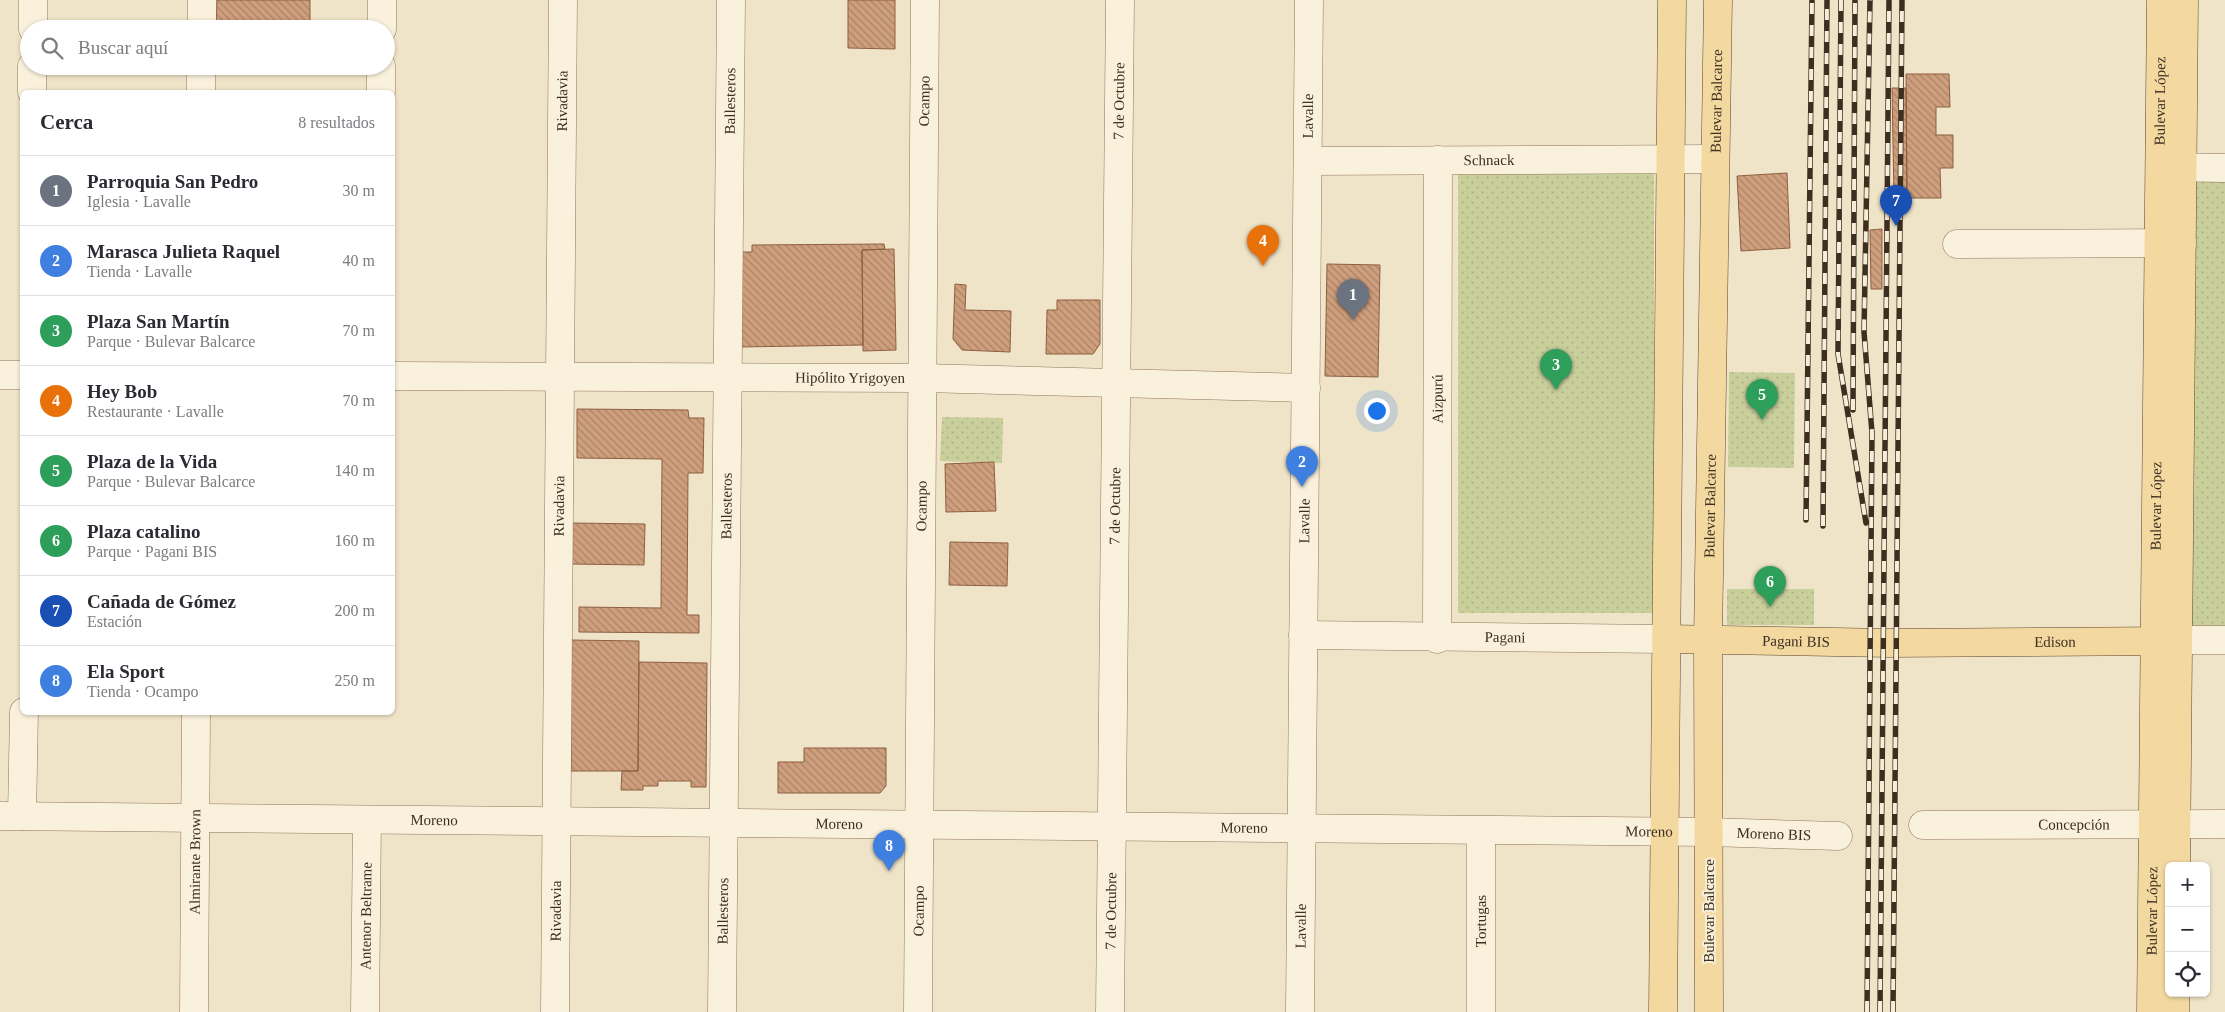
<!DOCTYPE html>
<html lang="es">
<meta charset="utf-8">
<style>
body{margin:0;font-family:Georgia,serif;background:#f2f2f3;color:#2b2b33}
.controls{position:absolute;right:15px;bottom:15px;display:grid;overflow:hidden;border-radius:8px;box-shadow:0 1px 4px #0004}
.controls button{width:45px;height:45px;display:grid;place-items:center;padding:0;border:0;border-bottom:1px solid #e1e1e2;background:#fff;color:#2b2b33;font:25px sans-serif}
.you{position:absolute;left:1376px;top:410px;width:18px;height:18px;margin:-12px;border:4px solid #fff;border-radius:50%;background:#1a73e8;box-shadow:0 0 0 8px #1a73e833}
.badge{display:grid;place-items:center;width:32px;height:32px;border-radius:50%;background:#ea580c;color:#fff;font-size:16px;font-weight:700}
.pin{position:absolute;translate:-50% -41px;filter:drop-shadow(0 1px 2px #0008)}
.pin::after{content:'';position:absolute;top:26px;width:18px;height:15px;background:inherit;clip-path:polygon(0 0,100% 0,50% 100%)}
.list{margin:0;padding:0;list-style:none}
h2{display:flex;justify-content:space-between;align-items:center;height:65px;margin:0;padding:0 20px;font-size:21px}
h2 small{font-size:16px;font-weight:400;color:#7c7c81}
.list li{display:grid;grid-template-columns:32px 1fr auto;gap:15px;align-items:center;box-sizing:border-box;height:70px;padding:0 20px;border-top:1px solid #e1e1e2}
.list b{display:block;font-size:19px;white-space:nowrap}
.list p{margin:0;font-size:16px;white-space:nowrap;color:#7c7c81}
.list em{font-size:16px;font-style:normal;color:#7c7c81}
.icon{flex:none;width:28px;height:28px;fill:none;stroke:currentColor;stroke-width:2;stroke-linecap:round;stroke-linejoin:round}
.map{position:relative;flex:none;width:2225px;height:1012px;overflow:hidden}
.search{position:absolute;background:#fff;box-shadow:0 1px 4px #0004;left:20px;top:20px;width:375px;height:55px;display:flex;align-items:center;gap:12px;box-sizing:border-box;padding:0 18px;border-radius:28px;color:#7c7c81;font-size:19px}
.panel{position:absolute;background:#fff;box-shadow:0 1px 4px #0004;left:20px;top:90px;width:375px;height:625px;border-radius:8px}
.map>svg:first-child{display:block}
</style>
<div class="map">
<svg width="2225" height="1012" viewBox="0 0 2225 1012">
<defs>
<pattern id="park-dots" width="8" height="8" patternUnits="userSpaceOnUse" patternTransform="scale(1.25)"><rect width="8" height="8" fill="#c9cf9b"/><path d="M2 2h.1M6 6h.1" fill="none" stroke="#aeb285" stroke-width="1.8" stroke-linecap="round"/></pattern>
<pattern id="building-back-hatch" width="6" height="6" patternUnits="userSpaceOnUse" patternTransform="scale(1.25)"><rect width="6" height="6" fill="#cf9f7d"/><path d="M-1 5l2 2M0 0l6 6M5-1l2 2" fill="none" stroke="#a98266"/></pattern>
</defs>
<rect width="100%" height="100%" fill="#f0e4c8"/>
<path fill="url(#park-dots)" d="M1458 166H1654V613H1458Z
M2183 167 2225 168V640H2178Z
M1729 372 1795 373 1794 468 1728 467Z
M942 417 1003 418 1002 463 940 461Z
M1727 589H1814V625H1727Z"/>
<path fill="url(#building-back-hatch)" stroke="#8d5f41" d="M217 0H310V29H216Z
M848 0H895V49L848 48Z
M1906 74H1949L1950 107H1936V135H1953V168H1940L1941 198H1907Z
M1892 88H1906L1907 198 1894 199Z
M1787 173 1790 248 1741 251 1737 176Z
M1882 229V289H1871L1870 230Z
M884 244 885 249 862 250 863 345 739 347 738 252H752V245Z
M894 249 896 350 863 351 862 250Z
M1327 264 1380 265 1378 377 1325 376Z
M955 284 966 285 965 310 1011 311 1010 352 962 350 953 339Z
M1057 300H1100V344L1093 354H1046L1047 310H1057Z
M577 409 688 410 689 418H704L703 473H688L687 615H699V633L579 632V607L661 608 662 459 577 458Z
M994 462 996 511 946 512 945 464Z
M572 523 645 524 644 565 572 564Z
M950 542 1008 543 1007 586 949 585Z
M571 640 639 641 638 771H571Z
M639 662 707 663 706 787H691V781H658V786H643V790H621L622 771H638Z
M804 748H886V786L880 793H778V762H804Z"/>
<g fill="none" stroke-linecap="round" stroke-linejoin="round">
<defs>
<g id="minor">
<path d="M33 29V0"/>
<path d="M202 29V0"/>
<path d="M382 29V0"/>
<path d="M32 92V66"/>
<path d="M201 92V66"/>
<path d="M381 92V66"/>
<path id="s1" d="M1308 161 1715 159"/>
<path d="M2160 167 2225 168"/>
<path d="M1957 244 2182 243"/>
<path d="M0 375H22"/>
<path id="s2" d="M392 376 923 378 1306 388"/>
<path id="s3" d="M1303 635 1667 639"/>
<path id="s4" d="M1437 639 1438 160"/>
<path d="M2178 640H2225"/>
<path id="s5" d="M0 816 1709 832 1838 836"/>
<path d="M22 816 24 712"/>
<path id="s6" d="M1923 825 2225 824"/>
<path id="s7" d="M194 1012 196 712"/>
<path id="s8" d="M365 1012 367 820"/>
<path id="s9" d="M555 1012 563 0"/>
<path id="s10" d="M722 1012 731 0"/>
<path id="s11" d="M918 1012 925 0"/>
<path id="s12" d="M1110 1012 1120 0"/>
<path id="s13" d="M1300 1012 1309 0"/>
<path d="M1481 1012V831"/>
</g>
<g id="major">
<path id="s14" d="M1667 639 1890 643 2172 641"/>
<path d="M2176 866 2184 0"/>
<path d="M1663 1012 1672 0"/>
<path id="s15" d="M1709 1012 1708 640 1718 0"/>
<path id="s16" d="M2151 1012 2161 0"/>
<path d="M2175 1012V993"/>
</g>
</defs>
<use href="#minor" stroke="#8d765c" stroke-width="29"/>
<use href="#major" stroke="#5b4430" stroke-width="29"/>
<use href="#minor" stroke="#faf1dc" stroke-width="28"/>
<use href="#major" stroke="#f3d9a0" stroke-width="28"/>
<defs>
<path id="rail" d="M1841 0 1838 354 1866 523
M1853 410 1855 0
M1806 520 1812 0
M1823 526 1827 0
M1867 1012 1872 433 1864 332 1870 0
M1880 1012 1889 0
M1893 1012 1902 0"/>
</defs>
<use href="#rail" stroke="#3d2e20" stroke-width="5.5"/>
<use href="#rail" stroke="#f7eed8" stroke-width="4" stroke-dasharray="11" stroke-linecap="butt"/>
</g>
<g text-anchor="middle" stroke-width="4" stroke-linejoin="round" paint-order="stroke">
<g font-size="15" fill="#3d2e20" stroke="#f7eed8">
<text dy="5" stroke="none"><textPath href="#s9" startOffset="911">Rivadavia</textPath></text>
<text dy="5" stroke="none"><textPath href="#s10" startOffset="911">Ballesteros</textPath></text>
<text dy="5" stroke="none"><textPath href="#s11" startOffset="911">Ocampo</textPath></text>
<text dy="5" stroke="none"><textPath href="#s12" startOffset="911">7 de Octubre</textPath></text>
<text dy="5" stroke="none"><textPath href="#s15" startOffset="911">Bulevar Balcarce</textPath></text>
<text dy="5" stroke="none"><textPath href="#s16" startOffset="911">Bulevar López</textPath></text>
<text dy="5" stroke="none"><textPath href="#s13" startOffset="896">Lavalle</textPath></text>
<text dy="5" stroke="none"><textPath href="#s1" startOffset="181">Schnack</textPath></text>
<text dy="5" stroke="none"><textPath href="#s2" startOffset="458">Hipólito Yrigoyen</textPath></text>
<text dy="5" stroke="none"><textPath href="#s4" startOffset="240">Aizpurú</textPath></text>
<text dy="5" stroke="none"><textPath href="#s9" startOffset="506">Rivadavia</textPath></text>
<text dy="5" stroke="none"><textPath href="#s10" startOffset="506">Ballesteros</textPath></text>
<text dy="5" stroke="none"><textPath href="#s11" startOffset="506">Ocampo</textPath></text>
<text dy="5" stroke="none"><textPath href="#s12" startOffset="506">7 de Octubre</textPath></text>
<text dy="5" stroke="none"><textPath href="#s15" startOffset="506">Bulevar Balcarce</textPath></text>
<text dy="5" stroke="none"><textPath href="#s16" startOffset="506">Bulevar López</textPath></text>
<text dy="5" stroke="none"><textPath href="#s13" startOffset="491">Lavalle</textPath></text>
<text dy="5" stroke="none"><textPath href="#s3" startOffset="202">Pagani</textPath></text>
<text dy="5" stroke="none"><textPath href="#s14" startOffset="129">Pagani BIS</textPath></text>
<text dy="5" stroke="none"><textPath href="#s14" startOffset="388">Edison</textPath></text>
<text dy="5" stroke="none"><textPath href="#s5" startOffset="434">Moreno</textPath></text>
<text dy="5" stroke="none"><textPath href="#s5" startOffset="839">Moreno</textPath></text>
<text dy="5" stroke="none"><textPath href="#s6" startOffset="151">Concepción</textPath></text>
<text dy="5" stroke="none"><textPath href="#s5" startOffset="1244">Moreno</textPath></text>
<text dy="5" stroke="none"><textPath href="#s5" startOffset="1649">Moreno</textPath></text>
<text dy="5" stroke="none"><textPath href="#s5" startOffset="1774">Moreno BIS</textPath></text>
<text dy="5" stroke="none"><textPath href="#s7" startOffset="150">Almirante Brown</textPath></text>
<text dy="5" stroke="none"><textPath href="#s9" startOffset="101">Rivadavia</textPath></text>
<text dy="5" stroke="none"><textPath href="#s10" startOffset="101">Ballesteros</textPath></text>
<text dy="5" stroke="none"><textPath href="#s11" startOffset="101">Ocampo</textPath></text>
<text dy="5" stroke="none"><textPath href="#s12" startOffset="101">7 de Octubre</textPath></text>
<text transform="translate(1709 911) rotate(-90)" y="5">Bulevar Balcarce</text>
<text dy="5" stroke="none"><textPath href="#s16" startOffset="101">Bulevar López</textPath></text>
<text dy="5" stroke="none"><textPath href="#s8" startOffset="96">Antenor Beltrame</textPath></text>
<text transform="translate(1481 921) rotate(-90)" y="5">Tortugas</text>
<text dy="5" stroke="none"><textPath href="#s13" startOffset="86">Lavalle</textPath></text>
</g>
</g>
</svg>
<div class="controls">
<button>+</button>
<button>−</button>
<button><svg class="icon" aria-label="locate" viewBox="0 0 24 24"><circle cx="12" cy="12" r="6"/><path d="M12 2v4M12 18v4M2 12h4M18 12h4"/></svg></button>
</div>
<div class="you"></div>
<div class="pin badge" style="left:1353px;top:320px;background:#6b7280">1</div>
<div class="pin badge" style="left:1302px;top:487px;background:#3f7fe0">2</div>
<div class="pin badge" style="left:1556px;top:390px;background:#2e9e5b">3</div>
<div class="pin badge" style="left:1263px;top:266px;background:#e8710a">4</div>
<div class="pin badge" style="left:1762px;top:420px;background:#2e9e5b">5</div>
<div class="pin badge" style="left:1770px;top:607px;background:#2e9e5b">6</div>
<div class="pin badge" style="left:1896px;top:226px;background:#1a4fb4">7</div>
<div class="pin badge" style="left:889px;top:871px;background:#3f7fe0">8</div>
<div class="search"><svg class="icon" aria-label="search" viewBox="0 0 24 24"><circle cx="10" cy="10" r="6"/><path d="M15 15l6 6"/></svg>Buscar aquí</div>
<section class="panel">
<h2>Cerca<small>8 resultados</small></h2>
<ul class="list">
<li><span class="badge" style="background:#6b7280">1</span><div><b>Parroquia San Pedro</b><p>Iglesia · Lavalle</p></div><em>30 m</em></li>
<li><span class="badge" style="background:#3f7fe0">2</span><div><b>Marasca Julieta Raquel</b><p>Tienda · Lavalle</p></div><em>40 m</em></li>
<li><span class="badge" style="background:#2e9e5b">3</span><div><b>Plaza San Martín</b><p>Parque · Bulevar Balcarce</p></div><em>70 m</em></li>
<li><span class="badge" style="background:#e8710a">4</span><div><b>Hey Bob</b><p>Restaurante · Lavalle</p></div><em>70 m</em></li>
<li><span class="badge" style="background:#2e9e5b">5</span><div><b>Plaza de la Vida</b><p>Parque · Bulevar Balcarce</p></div><em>140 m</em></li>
<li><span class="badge" style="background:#2e9e5b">6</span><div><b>Plaza catalino</b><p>Parque · Pagani BIS</p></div><em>160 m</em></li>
<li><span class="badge" style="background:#1a4fb4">7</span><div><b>Cañada de Gómez</b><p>Estación</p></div><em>200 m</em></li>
<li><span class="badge" style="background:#3f7fe0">8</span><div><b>Ela Sport</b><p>Tienda · Ocampo</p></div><em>250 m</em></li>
</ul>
</section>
</div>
